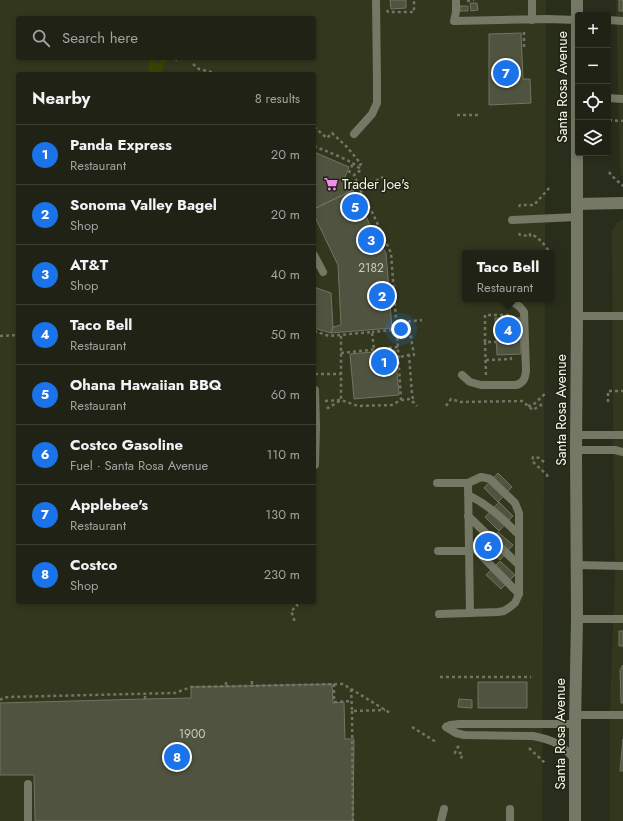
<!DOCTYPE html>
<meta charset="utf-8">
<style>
body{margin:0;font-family:Jost,sans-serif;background:#2c2f22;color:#f1f3f6}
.controls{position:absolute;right:12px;top:12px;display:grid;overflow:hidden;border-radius:4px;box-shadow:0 2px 6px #0003}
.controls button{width:36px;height:36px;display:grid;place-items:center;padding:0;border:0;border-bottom:1px solid #3c3f34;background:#1f2214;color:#f1f3f6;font:20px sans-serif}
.you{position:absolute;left:401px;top:329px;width:14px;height:14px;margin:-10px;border:3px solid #fff;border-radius:50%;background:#1a73e8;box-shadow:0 0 0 6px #1a73e833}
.badge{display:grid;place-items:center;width:26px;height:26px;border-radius:50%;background:#1a73e8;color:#fff;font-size:13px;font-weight:700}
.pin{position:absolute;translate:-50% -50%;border:2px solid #fff;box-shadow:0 1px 4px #0006}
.popup{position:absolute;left:462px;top:250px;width:92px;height:52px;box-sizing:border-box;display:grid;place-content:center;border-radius:4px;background:#1f2214;filter:drop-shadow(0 1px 3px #0005);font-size:13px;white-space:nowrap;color:#a1a4a0}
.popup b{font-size:15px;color:#f1f3f6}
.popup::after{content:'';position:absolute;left:50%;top:100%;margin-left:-8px;border:8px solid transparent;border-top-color:#1f2214}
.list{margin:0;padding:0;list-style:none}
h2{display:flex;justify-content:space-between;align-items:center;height:52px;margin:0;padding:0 16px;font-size:17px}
h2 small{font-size:13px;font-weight:400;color:#a1a4a0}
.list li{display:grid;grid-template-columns:26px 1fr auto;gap:12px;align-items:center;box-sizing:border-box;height:60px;padding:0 16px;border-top:1px solid #3c3f34}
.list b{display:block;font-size:15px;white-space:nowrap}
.list p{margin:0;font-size:13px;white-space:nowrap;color:#a1a4a0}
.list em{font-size:13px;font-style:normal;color:#a1a4a0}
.icon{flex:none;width:22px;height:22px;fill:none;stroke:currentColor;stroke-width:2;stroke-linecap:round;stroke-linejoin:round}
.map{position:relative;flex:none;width:623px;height:821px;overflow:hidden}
.search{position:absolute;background:#1f2214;box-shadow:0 2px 6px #0003;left:16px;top:16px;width:300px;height:44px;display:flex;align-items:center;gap:10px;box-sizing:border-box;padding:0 14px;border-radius:4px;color:#a1a4a0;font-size:15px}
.panel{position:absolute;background:#1f2214;box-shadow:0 2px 6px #0003;left:16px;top:72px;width:300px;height:532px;border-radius:4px}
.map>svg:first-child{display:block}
</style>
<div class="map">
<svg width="623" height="821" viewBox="0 0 623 821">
<rect width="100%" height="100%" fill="#292d1b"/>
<path fill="#32371e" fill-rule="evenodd" d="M0 0H546L545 253H465V299H545L542 821H0ZM18 18H314V58H18ZM18 74H314V602H18Z
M616 0H623V178L621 175 620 167Z
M623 219V821H610V709L615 573 613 421 612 231 617 223Z"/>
<path fill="#3b4303" d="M161 58 166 60 161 74H148L149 63 150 59 159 63Z"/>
<path fill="#4f533f" stroke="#717561" d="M390 0H406V8L391 9Z
M619 0H623V11H619Z
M470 3H477L478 10 471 11Z
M460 6H468V11H460Z
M521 33 523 79H530L531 103 489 105V34Z
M314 152 349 167 345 177 353 190 314 209Z
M353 190 376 237 386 253 392 328 331 333 333 327 341 325 338 265 314 215V209Z
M314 287 331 293 333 327 331 333 314 328Z
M495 318H520L521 354 497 355Z
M395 350 399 395 354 399 350 354Z
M498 473 512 487 498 502 484 488Z
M499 502 513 516 499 531 485 517Z
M498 532 513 545 500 560 485 546Z
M500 561 515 575 501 589 486 575Z
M619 631H623V646H619Z
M623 665V703H621L620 670Z
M478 682H527V708H478Z
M332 684 333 703 344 702 345 739H354L353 821H35L34 775H0V703L145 699 191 698V687Z
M459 699 472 700V708L458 707Z
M623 739V771H620Z"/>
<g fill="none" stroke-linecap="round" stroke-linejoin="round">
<path stroke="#727566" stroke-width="2.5" stroke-dasharray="3 3" stroke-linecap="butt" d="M467 1 474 0
M387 10 388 12H414V0
M524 47V29
M170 58 177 60
M193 64 199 69 219 74
M457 115H478
M609 120 623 121
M314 127 327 138 332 133 347 147 361 164 359 166
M314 135 316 129
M314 146C327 152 353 160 361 170L354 175 360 189 372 212 391 253 397 333 392 330 372 332
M609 172 612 176 623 186
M349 173 353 163
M360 189 383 177
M519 207 520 205H534L551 186
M519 233 520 235 530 236V234C538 236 546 246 550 253
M396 323 422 320
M314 331 329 336 372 332 374 349 375 352
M0 336 18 335
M485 342V315H512
M341 353 398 347
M395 358 409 355
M486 360 511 359 510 355
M315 374H341
M486 375 485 342H496
M401 400 410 399 417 406
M325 401 341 400 358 406 392 405 401 400 397 333 410 332 414 355H409L412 394 414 403
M608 402V391H623
M446 406 451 399 461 402 522 401 533 410 544 403
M528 406 533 405 547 392
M327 407 328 408 341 400V334
M544 462 539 458 533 457 532 461 547 475 548 478
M294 621V618L291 611 297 606V602
M440 677H531
M252 681V686
M226 682V686
M334 684V702L352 701
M351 689 352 711 385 710
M145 699V693
M0 700 3 698 8 697 175 693 191 687 343 684 390 713
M352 711 353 821
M412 727 436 742
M459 746 456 749 455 753H462L461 761
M529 748 545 763"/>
<path stroke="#747864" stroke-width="8" d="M456 0V12L454 21 547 19 578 20
M532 0V20
M608 20 623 21
M608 98 623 99
M354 134 372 114 377 103V83L376 0
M512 220 577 217
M314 255 323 272
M577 316H623
M462 375 470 382 481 385H516C524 383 525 378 526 371L524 312 520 307 513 302
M315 390 316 426 315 465
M576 435H623
M576 450H615L623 452
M437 483H468L481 477 486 478 490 479 515 503 519 513V594L515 603 510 607 504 611 498 612 439 614
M468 483 470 613
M468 495C489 505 503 519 519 535
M468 516 519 565
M469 543 519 594
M438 551H469
M576 565 623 566
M577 619H623
M575 715H623
M446 727 456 733 464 735 533 736C553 740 562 744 575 760
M446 727 450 725 459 724H575
M28 784V821
M510 809V821
M441 821 444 809"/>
<path stroke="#747864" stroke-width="12" d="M577 204 623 203"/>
<path stroke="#747864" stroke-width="12" d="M575 821V724L577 619 576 450 577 316V0"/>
</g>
<defs>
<symbol id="supermarket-bare" viewBox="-9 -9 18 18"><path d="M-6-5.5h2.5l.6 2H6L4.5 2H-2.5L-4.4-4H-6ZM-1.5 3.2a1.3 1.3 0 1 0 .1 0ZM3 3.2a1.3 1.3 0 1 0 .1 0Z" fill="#f28af2" stroke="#202311" stroke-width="2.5" paint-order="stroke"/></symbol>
</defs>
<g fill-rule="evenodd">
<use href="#supermarket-bare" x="321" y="174" width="20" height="20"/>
</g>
<g text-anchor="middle" stroke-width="3" stroke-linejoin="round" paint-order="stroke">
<g font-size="12" fill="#cacdbf">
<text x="371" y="272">2182</text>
<text x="192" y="738">1900</text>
</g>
<g font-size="14" fill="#f3f6ea" stroke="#202311">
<text transform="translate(562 87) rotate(-90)" y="5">Santa Rosa Avenue</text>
<text transform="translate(561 410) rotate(-90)" y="5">Santa Rosa Avenue</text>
<text transform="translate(560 734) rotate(-90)" y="5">Santa Rosa Avenue</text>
</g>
<g font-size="14" fill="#f3f6ea" stroke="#202311" text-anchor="start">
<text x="342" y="189">Trader Joe's</text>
</g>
</g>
</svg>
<div class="controls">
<button>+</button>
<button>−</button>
<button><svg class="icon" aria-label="locate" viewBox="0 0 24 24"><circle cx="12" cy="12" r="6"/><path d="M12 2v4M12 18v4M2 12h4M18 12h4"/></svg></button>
<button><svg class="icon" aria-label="layers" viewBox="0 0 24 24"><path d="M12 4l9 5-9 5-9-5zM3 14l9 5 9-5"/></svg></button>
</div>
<div class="you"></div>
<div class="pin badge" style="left:384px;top:362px">1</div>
<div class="pin badge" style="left:382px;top:296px">2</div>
<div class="pin badge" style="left:371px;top:240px">3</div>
<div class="pin badge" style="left:508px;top:330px">4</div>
<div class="popup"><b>Taco Bell</b>Restaurant</div>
<div class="pin badge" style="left:355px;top:207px">5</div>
<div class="pin badge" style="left:488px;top:546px">6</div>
<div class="pin badge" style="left:506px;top:73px">7</div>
<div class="pin badge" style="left:177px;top:757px">8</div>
<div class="search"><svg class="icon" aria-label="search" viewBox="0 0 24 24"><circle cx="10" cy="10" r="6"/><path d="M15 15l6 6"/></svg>Search here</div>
<section class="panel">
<h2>Nearby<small>8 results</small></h2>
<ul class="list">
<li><span class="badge">1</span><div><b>Panda Express</b><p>Restaurant</p></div><em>20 m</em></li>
<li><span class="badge">2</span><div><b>Sonoma Valley Bagel</b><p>Shop</p></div><em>20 m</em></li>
<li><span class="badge">3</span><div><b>AT&amp;T</b><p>Shop</p></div><em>40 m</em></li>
<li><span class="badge">4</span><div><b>Taco Bell</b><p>Restaurant</p></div><em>50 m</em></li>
<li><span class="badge">5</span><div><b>Ohana Hawaiian BBQ</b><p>Restaurant</p></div><em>60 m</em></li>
<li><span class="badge">6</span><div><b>Costco Gasoline</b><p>Fuel · Santa Rosa Avenue</p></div><em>110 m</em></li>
<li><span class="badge">7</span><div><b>Applebee's</b><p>Restaurant</p></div><em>130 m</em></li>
<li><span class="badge">8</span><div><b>Costco</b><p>Shop</p></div><em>230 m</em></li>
</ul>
</section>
</div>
